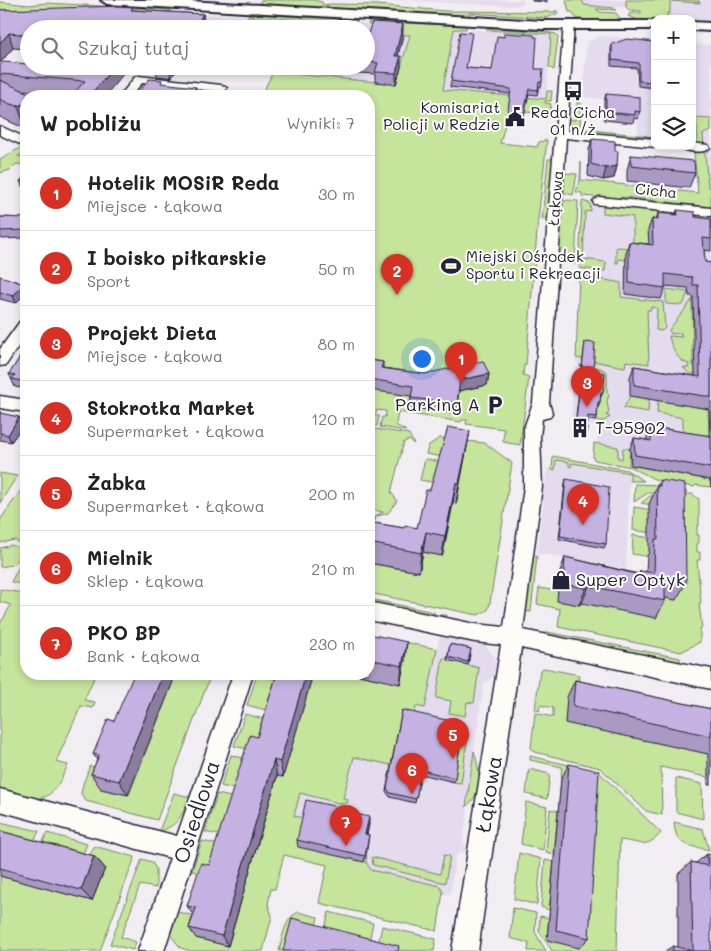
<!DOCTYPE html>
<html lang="pl">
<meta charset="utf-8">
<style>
body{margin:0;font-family:Mali,sans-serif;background:#f6f6f6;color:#222}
.controls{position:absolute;right:15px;top:15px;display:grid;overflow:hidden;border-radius:10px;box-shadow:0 2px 8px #0003}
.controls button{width:45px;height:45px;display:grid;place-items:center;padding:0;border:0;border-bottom:1px solid #e0e0e0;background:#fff;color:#222;font:25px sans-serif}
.you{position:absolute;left:421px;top:358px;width:18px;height:18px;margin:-12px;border:4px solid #fff;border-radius:50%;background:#1a73e8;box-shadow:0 0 0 8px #1a73e833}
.badge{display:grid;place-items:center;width:32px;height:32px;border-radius:50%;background:#d93025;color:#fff;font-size:16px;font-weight:700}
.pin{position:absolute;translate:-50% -41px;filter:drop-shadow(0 1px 2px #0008)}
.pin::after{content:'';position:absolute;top:26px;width:18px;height:15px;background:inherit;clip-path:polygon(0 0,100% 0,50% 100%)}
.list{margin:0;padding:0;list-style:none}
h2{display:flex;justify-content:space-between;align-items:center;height:65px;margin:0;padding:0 20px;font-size:21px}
h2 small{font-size:16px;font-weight:400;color:#767676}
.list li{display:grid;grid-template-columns:32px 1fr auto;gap:15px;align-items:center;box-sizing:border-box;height:75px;padding:0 20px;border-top:1px solid #e0e0e0}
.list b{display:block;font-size:19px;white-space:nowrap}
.list p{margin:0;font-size:16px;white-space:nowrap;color:#767676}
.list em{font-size:16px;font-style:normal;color:#767676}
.icon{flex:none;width:28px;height:28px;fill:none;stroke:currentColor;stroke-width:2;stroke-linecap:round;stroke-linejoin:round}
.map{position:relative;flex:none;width:711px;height:951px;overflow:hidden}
.search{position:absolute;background:#fff;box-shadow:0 2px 8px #0003;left:20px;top:20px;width:355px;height:55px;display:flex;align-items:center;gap:12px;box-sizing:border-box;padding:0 18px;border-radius:28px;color:#767676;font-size:19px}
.panel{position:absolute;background:#fff;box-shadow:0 2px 8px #0003;left:20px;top:90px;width:355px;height:590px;border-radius:20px}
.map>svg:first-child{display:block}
</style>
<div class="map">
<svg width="711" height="951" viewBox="0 0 711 951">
<rect width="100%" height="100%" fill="#f2edf3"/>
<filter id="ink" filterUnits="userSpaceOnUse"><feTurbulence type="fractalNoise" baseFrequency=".02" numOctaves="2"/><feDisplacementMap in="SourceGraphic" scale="10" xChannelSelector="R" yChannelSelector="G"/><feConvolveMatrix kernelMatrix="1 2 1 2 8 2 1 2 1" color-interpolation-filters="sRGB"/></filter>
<g filter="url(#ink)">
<path fill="#e5dbee" d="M391 0H523V3L516 6H505Z
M570 0H626L627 8 595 6V12Z
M665 0H711V21L668 19Z
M148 11 412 26 396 84 194 66H366V29H136Z
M454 29 552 34 546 99 442 90Z
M601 36 655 40V136L638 135 637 102 582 97 587 42Z
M692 44 711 45V119L696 118 698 140H692Z
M711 131V187H708L703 134Z
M583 205 711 219V487L695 484 694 477 596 460 598 427 575 423V418L571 417 575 367H581L576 362Z
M556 460 630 473 626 569 544 554 537 555 547 468 555 470Z
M440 633 484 644 495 657 496 663 494 676 484 684 466 804 468 811 463 842 468 850 456 855 450 895 284 855 300 793 346 755 416 706 428 694Z"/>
<path fill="#c5e49c" stroke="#74836c" d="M261 0H313L322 2 323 5 331 4 378 5 446 11 555 12 556 10 558 13 547 18 469 13V16L457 17 260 6 259 4Z
M566 0H582L584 5 614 8 616 10 596 9 600 12 616 13 620 18C608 22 588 21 576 18L572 12H569Z
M626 0H696L699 1 700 3 670 1V13H667L668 19 638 20 628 16 630 13H641V11L629 10 626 7Z
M0 2 30 5 46 3 171 10 170 12 30 29 0 26Z
M249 14 357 20 356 23 249 17 246 19Z
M369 21 466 26V29H454L443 90 546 99 547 91H552L551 101H545V103L551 104 550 114 524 112 507 118 500 143 537 147 539 142 547 140 538 220 526 365H524L523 375 529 377 520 445 503 442 504 429 466 424 467 420H462L461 422 398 412 396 425 406 431 380 427 382 417H385L386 411 377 410 375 416H379L377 426 369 425V96H261L273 72 396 84 410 35H403L393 25 368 24Z
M487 28 541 31 556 34 558 37 554 70 549 67 551 34 487 30Z
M577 102H581L580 127 583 129 655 137 639 135 638 139 581 133 571 130 570 119 575 120Z
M696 118 711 119V131L703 134 704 146 692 144V140H698Z
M20 148 26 151 18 156 26 159V165L16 164 10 170 0 173V160Z
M690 151 705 153 708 187H711V207L624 197 616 199 582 196V193L576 192 580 180 581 162V180L698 193 694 153Z
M548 159H553L548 216 542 220Z
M563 173 577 174 573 195 565 193 562 190Z
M568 200 578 201 575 264 558 262 561 202Z
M582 201 590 203 591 211 585 212 583 259 606 262 605 271 579 268Z
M603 204 711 216V230H649V238L655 244 626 253V260L619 259 618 263H616V247L633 248V217L603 213Z
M579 275 621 283V297L663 302 665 328 662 331 656 330 657 308 651 307V310H647L649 364 626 361 625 367 576 358Z
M666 289 688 292 683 305 666 304Z
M692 300 693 365 707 367V389L695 382V373C692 376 685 371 683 367L688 368 689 364C678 362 671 347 669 336L682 337 681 333 671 334 669 330Z
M579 365 600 368 607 372V393L609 394 607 402 609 413 606 415 610 417 604 421H596L600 396H602L603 387Z
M630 396 649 399 648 412 624 408Z
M658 400 708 409 709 447 683 437V418L657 413Z
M369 428 409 434 414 444 409 440 404 442 391 492 397 501 388 513 374 517 383 512 369 509Z
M440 438 485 443 512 463 490 603 488 610 478 615 369 593V563L419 572 423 552 443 556 453 503 456 504 443 457 426 454 429 445Z
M594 443 618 447V458L622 459 623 448 630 449 629 465 710 480 711 487 695 485 694 487 656 480 631 467 595 460 593 458Z
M553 456 627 470 644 481H630V473L572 463 571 467 569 466V462L556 460 555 470H552Z
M425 459 442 462 437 483 420 480Z
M0 473 17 476 0 503Z
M26 483V585L11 582 24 557 25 548 15 540 0 543V520Z
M635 484 657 485 688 492 648 493 634 502Z
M692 494 699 499V526H697V535H699V543H697V552H700V560H697L701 603H699L702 628H700V642L681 652 558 627 560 609 537 604 539 588 558 591 579 605 582 603 656 596 676 600 652 505 641 503 650 496Z
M634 507 652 510 651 533 633 530Z
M633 535 651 538V557L632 554Z
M12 545 19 548V559L12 565 0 567V548Z
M534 556H537L531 612 524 611 531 559Z
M0 589 26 594V674H96L84 700 95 702 93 708 81 706 56 762 68 765C49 807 41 801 0 793V624L11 605 0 602Z
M369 599 434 612V615H447L446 620 369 604Z
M547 632 680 658V664L547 636Z
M394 640 437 649 425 708 416 706 414 717 391 765 354 757 343 798 348 800 347 803 342 804 300 793 294 816 305 818 364 862 368 842 366 862 371 870 440 886 443 892 437 931 319 903 327 865 284 855 275 889H271L268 904 272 916 263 951H190L181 948 170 935 178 912 202 918 196 938 228 946 277 776 283 777 313 674H354L400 684Z
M443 658 479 668 474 703 467 702 465 716 449 713 451 701 436 698Z
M544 668 579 675 577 699 711 755V778L661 767 662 815 646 811 600 768 535 752 531 748 535 713 553 717V708L540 705 539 711 535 710 540 670Z
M176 674H211L157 820 86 801 81 794 83 784 90 766 109 770 101 789 129 795Z
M257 675 283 681 273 712 247 705Z
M245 714 271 721 261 752 234 746Z
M461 741 467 742 461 783 454 782Z
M474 751C480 771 484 792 466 807Z
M231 755 259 762 242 791 221 786Z
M530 756 599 772 661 833C645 850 641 842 620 840L617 951H552L539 931 540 916 549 918 547 939 562 767 530 760Z
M529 769 550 774 547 799 526 794Z
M676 778 702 784 703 819 676 812Z
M174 793 190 797C183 813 178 827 159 831Z
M217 794 240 799 228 837 205 832Z
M526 802 547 807 543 850 521 844Z
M550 809 558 811 554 854 546 852Z
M0 822 39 831 31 848 0 871Z
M674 822 703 829 709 850C689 845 675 847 674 822Z
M47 833 87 844 80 861 39 850Z
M202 841 225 846 215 877 192 871Z
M94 846 135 857 100 951H0V876L92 901 87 863Z
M519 853 541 859 537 905 514 899Z
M444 855 450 856 445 883 373 865 372 857 440 874Z
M142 859 152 862 156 869V888L140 885 121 937 136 942 133 950 110 944Z
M545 860 554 862 549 910 541 907Z
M513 908 536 913 535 932 546 951H528L529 943 510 938Z
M298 912 318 917 314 934 289 951H279C283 936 284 919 298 912Z
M329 912 373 923 368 947 323 936Z
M382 926 436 939 434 951 377 950Z"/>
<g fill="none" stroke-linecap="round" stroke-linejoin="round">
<defs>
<path id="minor" d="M569 21 574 24 567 131 655 139V146H656L655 147 566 138 549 403 552 413 550 417 542 419 540 437 542 487 523 630 711 669V689L521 648 478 951H452L501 645 475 642 369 620V602L475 624 504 627 524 487V428L533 403 564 24Z
M139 76 221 85 227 88 221 96H211L214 91 142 83 131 96H120L135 77Z
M0 126 26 138V147L0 135Z
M692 143 708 145 710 148C704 154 685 152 678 146H692Z
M599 197 711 208V216L594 204 593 201Z
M26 319V335L6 365 0 366V349L21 320Z
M0 396 26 400V412L0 408Z
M233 674H253L164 951H138L170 858 0 811V789L177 836Z"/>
<path id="major" d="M101 0H171L542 21H655V29H542L107 4Z
M692 22 711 23V31L692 30Z"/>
</defs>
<use href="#minor" stroke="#22223b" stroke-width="3"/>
<use href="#major" stroke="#22223b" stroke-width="4"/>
<use href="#minor" fill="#fdfcf7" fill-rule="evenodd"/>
<use href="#major" fill="#fdfcf7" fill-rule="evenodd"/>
</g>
<path fill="#aa99c2" stroke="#22223b" d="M532 0H547V2L532 1Z
M0 10H133L203 14 204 28 29 29V49L13 48 0 63Z
M403 35 398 56 401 67 396 84 375 82V74L358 73V66H366V39Z
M655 42V88L638 86 637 68 611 66V49L612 44Z
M0 65 76 68 130 66 73 94 21 90 26 96V126L25 127 17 125 0 117Z
M155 66H179L171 78 157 76Z
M466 68 492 70 535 69 542 82 541 87H539L537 95 529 94 522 124 506 122 511 94 450 87 451 81Z
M606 94 640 112 638 119 634 118 633 123 604 120V102Z
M592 139 615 151 617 166 614 178 603 180 588 176 589 150Z
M631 155 695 173 689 188 627 181V170Z
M26 175V189L23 188 20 181Z
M677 210 695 217 711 219V251L704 250 705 262 711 263V487L710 480 631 465 630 448 634 438 647 440V437L651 427 710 436 709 409 630 396V377L634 366 695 376 693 296H689L688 288 665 286V288L661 299 625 294 626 253 629 242 649 244 648 230 652 219 656 220 658 213 676 215Z
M0 217 26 218V238L2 239 1 237H0Z
M0 276 24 284 26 290V293L16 303 0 299Z
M585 342 593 371 603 392 601 396 599 406H598L597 417 596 421 588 420 587 430 586 434 574 432Z
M26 348V389L15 387 9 374Z
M369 360 383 362V368L425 374H489L487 385 459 391 456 413 410 408 411 396 369 390Z
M0 412H1L2 414 19 417 23 425 11 442 0 440Z
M470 431 466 452 456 504 453 503 442 556 423 552 419 572 369 563V518L375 519 374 523 404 528H417L430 490Z
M566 479 606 544 604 548 559 539 565 483Z
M660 480 686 583 676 600 665 598V601L656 618 582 603 579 605 557 601 559 575 565 557 639 574 640 571 646 572 647 556 649 552V504Z
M369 634 405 660 400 684 354 674H369Z
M450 644 471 649 468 665 447 660Z
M277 674 283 777 277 776 228 946 196 938 189 928 193 915 187 906 209 865 257 737Z
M575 680 711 709V785H708V754L565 723 567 697Z
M402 710 455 778 454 782 421 774 415 803 390 797 386 791Z
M114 721 128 795 101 789 91 774 97 760 93 754Z
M569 764 589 938 579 948 547 940 561 779Z
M356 814 369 824 367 835H369L368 842 364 862 298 847 297 840Z
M0 831 94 856 105 868 92 901 0 876Z
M707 854 711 951H665L673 946 678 947V874L691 862 696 863Z"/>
<path fill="#8b7d9e" stroke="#22223b" d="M203 14 204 29H194Z
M403 24V35L395 67V56Z
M9 33 13 48 0 63V43Z
M401 56V67L396 84V73Z
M115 66H130L105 96H89Z
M169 66H179L171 78Z
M196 87 197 94 196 96H190Z
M26 103V126L25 127 18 106Z
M617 166 614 178 603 180 606 168Z
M24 284 26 290V293L16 303 13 296Z
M489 374 487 385 458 391 460 380Z
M19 417 23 425 11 442 8 435Z
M373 418 372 439 369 452V432Z
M470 431 466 452 456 504 459 483Z
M456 483 453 503 442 556 445 536Z
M426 532 423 552 419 572 421 553Z
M589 586 582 603 579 605 586 588Z
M407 642 405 660 400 684 402 666Z
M163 674H176L128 795 119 781Z
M306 674H313L283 777 280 762Z
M274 760 277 776 228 946 222 936Z
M369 817V824L365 841V834Z
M94 856 105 868 92 901 81 890Z"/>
<path fill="#c6b2e2" stroke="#22223b" d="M120 6 133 7 131 10 203 14 194 29H29V35L9 33 0 43V10Z
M372 22 403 24 395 56H401L396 73 375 72 378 63 366 62V39Z
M460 32 472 33 466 68 492 70 497 36 504 37V33L534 35V37H537L535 69H543L542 82H539L538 90 529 89 523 119 507 117 511 89 451 81Z
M627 39 655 42V82L639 81V63L612 60V44Z
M3 62 29 64V66H58L76 68 77 66H115L89 96H71L85 81 0 74V65Z
M149 79 162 80 161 83 196 87 190 96H135Z
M0 80 35 96H26V103L18 106 10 104 0 99Z
M606 94 640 97V112L635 111V115L606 112Z
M592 139 615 141V151H618L617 166 606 168 591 164Z
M631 155 694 161 695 173 631 166Z
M26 175V182L20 181Z
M677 210 695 212V217L711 219V239L703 238 705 262 711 263V397L634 385V366L700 377 698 285H693L692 277 665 274V288L629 283V242L653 245 652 219 658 220V213L678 215Z
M0 217 26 218V230L0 231Z
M0 276 24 284 13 296 0 292Z
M585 342 595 343 593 371 605 373 603 392H601L600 402H598L597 417 588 416 587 430 575 428Z
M26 348V382L12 379 15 375 9 374Z
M369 360 383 362 381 368 425 374 483 361 489 374 460 380 457 403 411 398 413 386 369 379Z
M0 412H1L0 413 19 417 8 435 0 433Z
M369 417 373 418 369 432Z
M448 427 470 431 459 483H456L445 536 426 532 421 553 369 543V518L375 519 374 523 404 528 405 525 417 528 426 490H430Z
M651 427 711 436V468L635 455 634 438 651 441Z
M566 479 609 487 606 544 560 536Z
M660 480 685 484 686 583 665 579V601L589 586 586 588 563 584 565 557 640 575V571L654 573 655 539H658L657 486H660Z
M369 634 407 642 402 666 369 659Z
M450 644 471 649 468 662 448 657Z
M134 674H163L119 781 91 774 99 755 93 754 108 719 114 721Z
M277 674H306L280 762 274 760 222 936 189 928 196 908 187 906 201 863 209 865 250 735 257 737Z
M575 680 711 709V736L573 706Z
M402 710 455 722 462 732 455 778 421 770 416 799 390 793 387 788Z
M569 764 599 771 589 938 556 930Z
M306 800 356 811V814L369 817 365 834 369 835 365 856 297 840Z
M0 831 94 856 81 890 0 868Z
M707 854 711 855V951H673V946L693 951 691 862 708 866Z
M292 918 399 946 398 951H283Z"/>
</g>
<defs>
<symbol id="bus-bare" viewBox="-9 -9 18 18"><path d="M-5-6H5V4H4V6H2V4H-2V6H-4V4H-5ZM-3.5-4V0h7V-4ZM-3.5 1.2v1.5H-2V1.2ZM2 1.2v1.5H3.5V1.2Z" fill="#22223b" stroke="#fdfcf7" stroke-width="2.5" paint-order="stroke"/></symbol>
<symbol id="civic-bare" viewBox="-9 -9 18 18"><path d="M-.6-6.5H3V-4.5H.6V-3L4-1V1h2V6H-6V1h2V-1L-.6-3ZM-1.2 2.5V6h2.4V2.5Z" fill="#22223b" stroke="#fdfcf7" stroke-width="2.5" paint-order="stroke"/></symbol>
<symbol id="stadium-bare" viewBox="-9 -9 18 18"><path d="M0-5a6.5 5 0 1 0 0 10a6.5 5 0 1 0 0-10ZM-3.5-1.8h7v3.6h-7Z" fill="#22223b" stroke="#fdfcf7" stroke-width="2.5" paint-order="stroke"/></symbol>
<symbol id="parking-bare" viewBox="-9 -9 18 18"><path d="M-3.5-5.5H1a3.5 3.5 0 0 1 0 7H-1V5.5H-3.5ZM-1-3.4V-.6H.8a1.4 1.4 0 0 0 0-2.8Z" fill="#22223b" stroke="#fdfcf7" stroke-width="2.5" paint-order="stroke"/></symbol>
<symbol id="building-bare" viewBox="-9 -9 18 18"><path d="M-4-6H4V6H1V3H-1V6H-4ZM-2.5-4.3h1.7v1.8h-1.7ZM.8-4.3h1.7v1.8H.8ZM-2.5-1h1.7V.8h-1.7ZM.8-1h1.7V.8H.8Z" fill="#22223b" stroke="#fdfcf7" stroke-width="2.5" paint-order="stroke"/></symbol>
<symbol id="shop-bare" viewBox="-9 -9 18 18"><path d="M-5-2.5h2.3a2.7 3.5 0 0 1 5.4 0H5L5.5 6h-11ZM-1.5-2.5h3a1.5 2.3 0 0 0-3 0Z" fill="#22223b" stroke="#fdfcf7" stroke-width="2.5" paint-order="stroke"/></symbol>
</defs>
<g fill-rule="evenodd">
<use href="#bus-bare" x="559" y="77" width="28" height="28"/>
<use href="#civic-bare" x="501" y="103" width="28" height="28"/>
<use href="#stadium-bare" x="437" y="252" width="28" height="28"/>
<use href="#parking-bare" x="481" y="391" width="28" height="28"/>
<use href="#building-bare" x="566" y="414" width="28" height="28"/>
<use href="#shop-bare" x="547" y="566" width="28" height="28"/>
</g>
<g text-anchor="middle" stroke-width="4" stroke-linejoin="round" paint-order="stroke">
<g font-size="15" fill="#22223b" stroke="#fdfcf7" text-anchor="end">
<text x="500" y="113">Komisariat<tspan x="500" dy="17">Policji w Redzie</tspan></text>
<text x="573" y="118" text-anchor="middle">Reda Cicha<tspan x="573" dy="17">01 n/ż</tspan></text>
<text x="466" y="262" text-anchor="start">Miejski Ośrodek<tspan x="466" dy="17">Sportu i Rekreacji</tspan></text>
</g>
<g font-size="15" fill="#22223b" stroke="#fdfcf7">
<text transform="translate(656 191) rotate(6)" y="5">Cicha</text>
<text transform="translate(556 198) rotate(-85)" y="5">Łąkowa</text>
</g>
<g font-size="18" fill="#22223b" stroke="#fdfcf7" text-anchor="start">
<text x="480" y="411" text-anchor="end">Parking A</text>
<text x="595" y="434">T-95902</text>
<text x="576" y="586">Super Optyk</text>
</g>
<g font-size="21" fill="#22223b" stroke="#fdfcf7">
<text transform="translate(489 794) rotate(-81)" y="7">Łąkowa</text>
<text transform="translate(197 812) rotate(-72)" y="7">Osiedlowa</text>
</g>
</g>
</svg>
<div class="controls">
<button>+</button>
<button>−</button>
<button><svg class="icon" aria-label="layers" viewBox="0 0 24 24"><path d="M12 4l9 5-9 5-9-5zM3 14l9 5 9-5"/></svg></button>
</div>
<div class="you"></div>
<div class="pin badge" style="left:461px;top:383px">1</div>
<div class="pin badge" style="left:397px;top:295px">2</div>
<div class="pin badge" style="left:587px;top:407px">3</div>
<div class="pin badge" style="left:583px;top:525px">4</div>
<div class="pin badge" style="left:453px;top:759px">5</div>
<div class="pin badge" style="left:412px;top:794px">6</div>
<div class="pin badge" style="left:346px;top:846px">7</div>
<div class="search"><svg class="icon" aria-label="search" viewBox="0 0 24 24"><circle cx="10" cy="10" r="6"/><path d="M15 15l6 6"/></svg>Szukaj tutaj</div>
<section class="panel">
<h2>W pobliżu<small>Wyniki: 7</small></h2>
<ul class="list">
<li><span class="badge">1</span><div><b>Hotelik MOSiR Reda</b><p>Miejsce · Łąkowa</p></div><em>30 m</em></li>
<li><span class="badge">2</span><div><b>I boisko piłkarskie</b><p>Sport</p></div><em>50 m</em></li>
<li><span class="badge">3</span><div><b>Projekt Dieta</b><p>Miejsce · Łąkowa</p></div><em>80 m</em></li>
<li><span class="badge">4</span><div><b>Stokrotka Market</b><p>Supermarket · Łąkowa</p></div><em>120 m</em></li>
<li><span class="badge">5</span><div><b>Żabka</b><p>Supermarket · Łąkowa</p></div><em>200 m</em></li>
<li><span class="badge">6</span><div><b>Mielnik</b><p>Sklep · Łąkowa</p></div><em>210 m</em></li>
<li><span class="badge">7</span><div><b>PKO BP</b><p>Bank · Łąkowa</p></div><em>230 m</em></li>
</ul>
</section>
</div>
